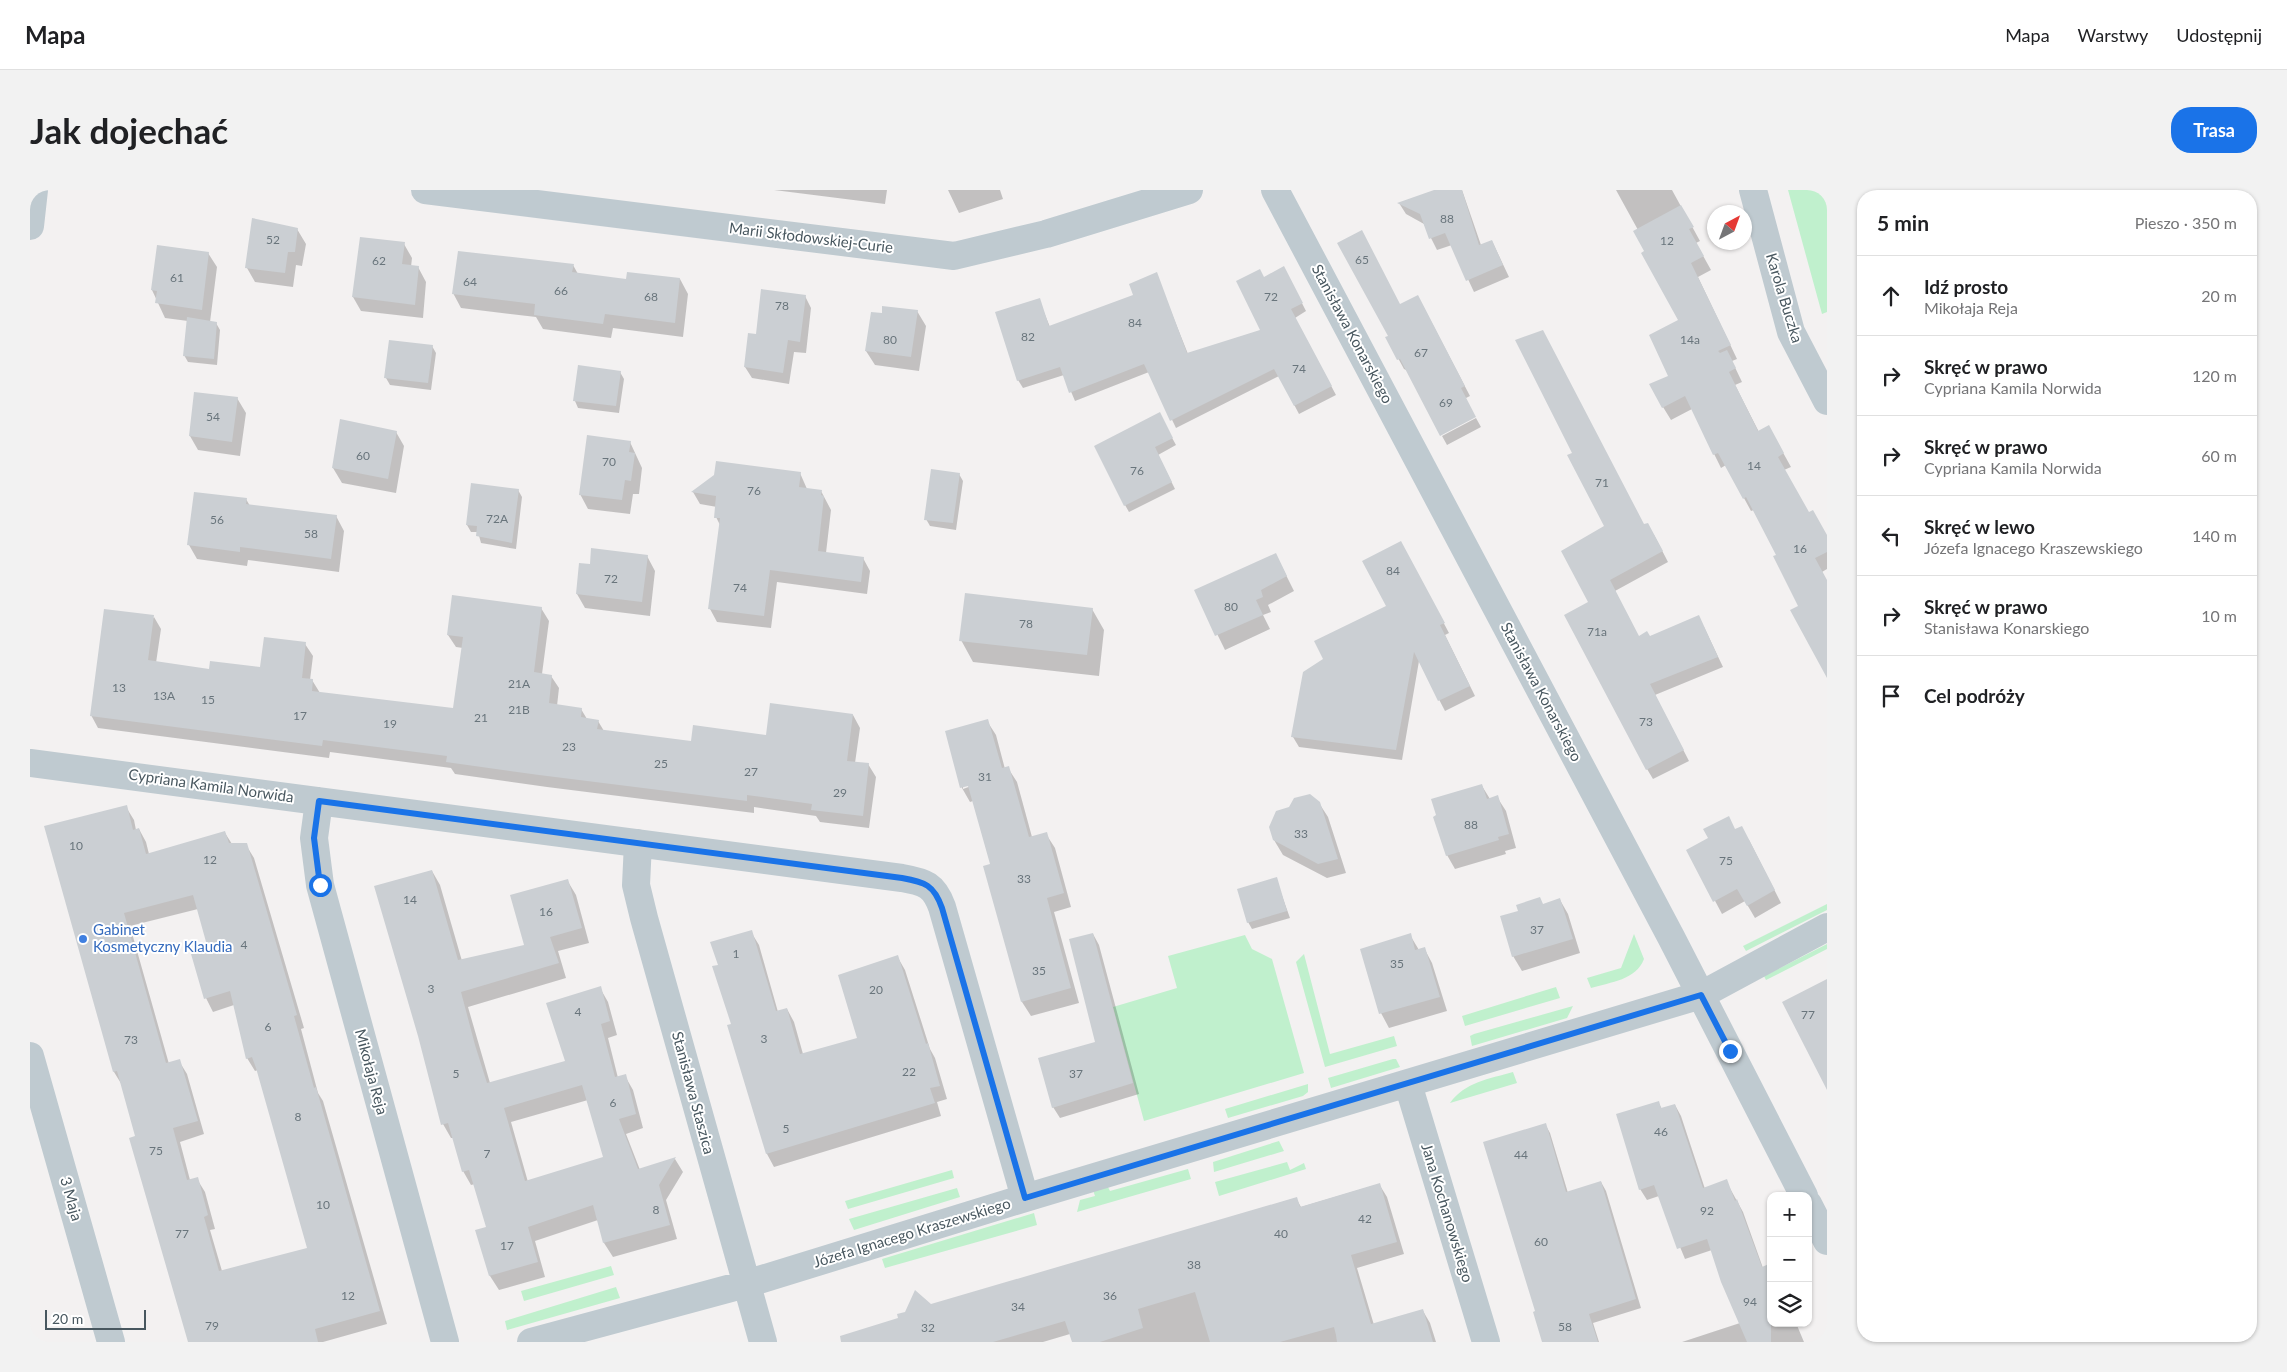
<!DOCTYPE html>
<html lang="pl">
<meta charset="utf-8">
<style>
body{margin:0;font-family:Lato,sans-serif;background:#f2f2f2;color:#202124}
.controls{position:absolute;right:15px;bottom:15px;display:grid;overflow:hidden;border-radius:10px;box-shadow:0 1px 4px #0004}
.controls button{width:45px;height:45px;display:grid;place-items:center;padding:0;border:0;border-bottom:1px solid #e0e0e0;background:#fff;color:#202124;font:25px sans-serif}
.compass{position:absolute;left:1677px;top:15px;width:45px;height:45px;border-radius:50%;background:#fff;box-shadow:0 1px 4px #0004;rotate:41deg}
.scale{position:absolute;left:15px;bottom:12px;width:101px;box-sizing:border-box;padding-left:5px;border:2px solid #48575f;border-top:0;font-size:14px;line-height:18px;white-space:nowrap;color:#48575f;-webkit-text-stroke:4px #fff;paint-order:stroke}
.stop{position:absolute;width:15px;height:15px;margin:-11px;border:4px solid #1a73e8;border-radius:50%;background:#fff}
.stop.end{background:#1a73e8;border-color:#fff;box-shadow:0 1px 5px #0008}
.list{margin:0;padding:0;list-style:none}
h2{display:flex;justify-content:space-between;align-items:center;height:65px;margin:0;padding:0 20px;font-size:21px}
h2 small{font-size:16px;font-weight:400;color:#757577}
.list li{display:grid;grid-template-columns:32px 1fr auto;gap:15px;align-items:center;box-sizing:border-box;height:80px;padding:0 20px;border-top:1px solid #e0e0e0}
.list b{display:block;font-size:19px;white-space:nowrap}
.list p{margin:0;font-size:16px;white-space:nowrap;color:#757577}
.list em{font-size:16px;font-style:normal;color:#757577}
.icon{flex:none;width:28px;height:28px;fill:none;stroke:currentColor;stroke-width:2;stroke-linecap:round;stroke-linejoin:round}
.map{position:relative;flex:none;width:1797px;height:1152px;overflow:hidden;border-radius:20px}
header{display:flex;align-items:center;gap:30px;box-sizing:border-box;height:70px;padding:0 25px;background:#fff;border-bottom:1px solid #e0e0e0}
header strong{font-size:24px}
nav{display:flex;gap:28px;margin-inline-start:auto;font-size:18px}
.intro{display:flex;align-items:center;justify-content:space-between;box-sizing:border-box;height:120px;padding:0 30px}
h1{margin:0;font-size:35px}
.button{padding:12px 22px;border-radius:20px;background:#1a73e8;color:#fff;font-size:18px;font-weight:700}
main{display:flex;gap:30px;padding:0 30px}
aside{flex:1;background:#fff;border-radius:20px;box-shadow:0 1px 4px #0004}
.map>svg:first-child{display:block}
</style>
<header>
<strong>Mapa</strong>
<nav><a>Mapa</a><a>Warstwy</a><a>Udostępnij</a></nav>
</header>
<div class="intro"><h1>Jak dojechać</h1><a class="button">Trasa</a></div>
<main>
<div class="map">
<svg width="1797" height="1152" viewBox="0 0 1797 1152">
<rect width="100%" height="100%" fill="#f3f1f1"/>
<path fill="#c0f0cd" d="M1758 0H1797V122L1792 124Z
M1797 714V720L1716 761 1713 756Z
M1604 744 1614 769C1606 790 1581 792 1561 798L1557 788 1591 778Z
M1215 745 1222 759 1242 769 1274 883 1114 931 1083 817 1147 798 1138 766Z
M1797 754V759L1736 790 1734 786Z
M1274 764 1300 864 1364 846 1367 856 1295 877 1266 772Z
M1526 797 1530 808 1435 836 1432 826Z
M1543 816 1537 828 1442 856 1440 846 1444 844Z
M1363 869H1366L1370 877 1301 898 1298 888Z
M1483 882 1487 893 1420 913C1435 892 1459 889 1483 882Z
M1278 894V902L1273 906 1198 928 1195 919Z
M1249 951 1254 961 1184 982 1183 972Z
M1257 972 1260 980 1274 973 1276 979 1189 1006 1185 992Z
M1158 979 1161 989 1047 1022 1050 1010 1065 1006 1063 1000 1077 995 1080 1001Z
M922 980 924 988 818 1019 815 1011Z
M927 998 930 1007 824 1040 819 1029Z
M1004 1023 1007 1035 855 1078 852 1069Z
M581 1076 584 1085 494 1111 491 1101Z
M586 1097 590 1108 477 1140 475 1131Z"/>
<path fill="#0003" fill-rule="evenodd" d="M744 0H857L855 14Z
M918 0H970L973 9 929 23Z
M1408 0H1432L1451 55 1462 51 1479 87 1444 102 1422 55 1407 60 1394 34 1376 24 1369 13Z
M1586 0H1642L1670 51 1666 53 1681 80 1668 87 1707 169 1702 171 1712 192 1705 195 1729 242 1746 250 1761 277 1754 280 1797 358V379L1792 382 1797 392V485L1748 366 1724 320 1721 321 1696 275 1691 278 1662 219 1641 230 1633 217 1650 131 1616 62 1608 40Z
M267 39 276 54 272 76 266 75 263 97 225 92 217 78Z
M374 54 382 68 381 77H388L396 92 393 128 331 121 323 107Z
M178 63 187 77 180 132 186 133 190 140 187 175 158 172 154 165 158 131 135 128 122 100Z
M543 75 548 84 597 90 650 89 658 104 653 147 583 138 581 148 513 139 506 127 431 118 423 103Z
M1126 84 1158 164 1232 140 1234 88 1258 86 1276 121 1265 128 1306 205 1269 224 1249 186 1146 238 1119 182 1045 211 1034 185 993 198 988 190 1009 110 1020 137 1104 106Z
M775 106 781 118 776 163 764 162 759 194 722 188 715 177 727 145Z
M1370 116H1393L1440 206 1436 208 1374 179 1357 148 1359 147Z
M887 121 896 136 889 181 845 175 836 161 853 125Z
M402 156 406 163 401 200 360 195 356 188Z
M590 182 594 189 589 223 548 218 545 211Z
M207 208 216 223 210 266 168 260 160 246Z
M1129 224 1146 255 1128 265 1145 299 1099 322 1095 315Z
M1446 228 1451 237 1417 255 1412 246Z
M366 242 374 256 366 303 312 293 303 278Z
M600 252 612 278 609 304H603L600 324 558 319 550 304Z
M770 283 777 299 791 301 801 320 796 363 833 368 840 381 837 404 747 392 741 438 687 432 680 419 690 335 686 327 687 317 670 314 663 302Z
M929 284 933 291 926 340 900 336 896 329Z
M488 300 492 307 486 359 451 353 448 342H441L437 335Z
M216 309 220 316 306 326 314 341 309 382 218 370 217 376 167 369 159 355Z
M1614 336 1624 345 1638 372 1585 401 1609 448 1674 437 1693 477 1625 505 1659 571 1623 589 1617 579 1560 413Z
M1376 362 1419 443 1415 445 1445 506 1415 521 1389 471 1372 570 1269 557 1263 547 1274 483 1294 470 1358 417Z
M617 366 625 381 620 426 555 418 547 404 561 376Z
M1253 379 1264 401 1238 415 1241 422 1233 425 1240 439 1195 460 1166 401Z
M511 418 519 431 512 484 521 486 529 498 527 516 551 519 557 529 568 531 574 541 662 552 737 546 823 525 830 538 825 573 838 574 846 587 839 638 790 632 786 626 724 617V623L517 597 425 584 421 578 300 562 299 568 68 538 61 525 124 427 131 439 126 473 180 480 231 478 275 454 283 466 280 490H282L290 503 424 519 433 458 426 457 418 445Z
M1062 419 1074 440 1069 486 943 472 931 450Z
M957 531 966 545 975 579 978 578 987 592 1002 647 1016 644 1025 658 1041 717 1024 722 1049 813 1001 826 992 812 955 677 961 675 943 611 940 612 932 598 916 542ZM944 595 933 599V596Z
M1452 596 1460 609 1467 607 1476 621 1486 658 1475 661 1476 664 1425 679 1417 665Z
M1289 613 1298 627 1316 683 1297 688 1253 665 1244 650Z
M96 617 104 630 106 640 109 639 116 652 119 664 195 643 202 654 216 655 224 668 274 838 271 839 288 903 293 911 357 1134 293 1152H159L107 947 92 895 84 882 16 637ZM168 719 179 760 176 808 183 822 204 815 217 868 225 881 228 880 278 1059 192 1081 180 1040 185 1039 175 1002 167 989 160 990 150 952 174 944 157 884 149 871 139 874 100 736Z
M1705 640 1719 650 1751 713 1725 728 1715 711 1692 724 1658 660Z
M402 681 410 695 432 771 495 756 537 690 546 705 559 753 528 761 536 788 438 817 460 893 536 872 570 798 578 812 587 845 578 848 588 888 595 886 603 900 613 938 596 944 610 980 645 969 653 982 636 1010 647 1049 583 1067 574 1053 568 1030 505 1051 515 1087 469 1100 460 1086 447 1041 457 1038 445 994 441 995 433 981 424 948H421L413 934ZM558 910 575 968 498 992 481 932Z
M1246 689 1260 728 1222 739 1218 732Z
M1530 710 1538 724 1550 763 1492 781 1483 766 1513 715Z
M721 742 729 755 748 822 757 819 764 832 773 864 828 849 867 766 875 780 900 859 905 868 917 909 907 912 911 926 744 977 737 964 689 776Z
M1063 744 1069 755 1109 904 1030 928 1023 917 1067 853Z
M1380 745 1389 760 1394 758 1402 773 1417 821 1359 838 1351 823Z
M1628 912 1632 919 1645 915 1651 926 1675 999 1696 991 1713 1022 1733 1078 1741 1133H1766L1774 1152H1652L1710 1133 1682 1060 1655 1069 1629 1006 1617 1010 1610 999Z
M1515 934 1520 943 1538 1003 1571 992 1576 1001 1611 1118 1563 1133 1569 1152H1513L1507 1122Z
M1349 994 1357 1007 1374 1064 1327 1078 1344 1135 1393 1121 1400 1133 1406 1152H1043L1040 1144 1013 1152H813L901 1116 1266 1008 1271 1017Z"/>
<path fill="#cbcfd3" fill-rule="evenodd" d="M1404 0H1432L1449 55 1462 50 1473 75 1436 91 1415 43 1399 49 1390 24 1367 13Z
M1651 15 1664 37 1659 39 1674 66 1661 73 1701 155 1688 161 1690 163 1697 160 1706 178 1699 182 1728 241 1739 235 1754 263 1748 267 1779 322 1783 320 1797 345V362L1785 368 1797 390V488L1760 420 1768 416 1743 366 1746 365 1716 307 1713 309 1688 263 1683 265 1655 206 1632 218 1619 194 1638 186 1619 145 1648 130 1611 63 1614 61 1603 41Z
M222 28 268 38 265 62H258L255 83 215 78Z
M1332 40 1370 114 1388 105 1435 196 1431 198 1446 227 1410 246 1370 169 1367 170 1355 147 1358 146 1307 53Z
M330 47 375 52 372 74 389 76 385 115 322 107Z
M127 55 179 62 172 120 125 113 127 101 121 100Z
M428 61 544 74 542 82 596 89 597 82 650 88 645 133 575 124 573 134 504 125 505 114 422 104Z
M1254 76 1273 113 1261 119 1302 196 1264 216 1244 179 1140 231 1114 174 1039 203 1030 177 987 191 965 122 1010 108 1019 136 1103 105 1099 94 1127 82 1157 163 1230 140 1206 91 1230 79 1234 87Z
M731 99 776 105 770 152 758 150 753 183 714 177 718 143 726 144Z
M852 116 888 120 881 167 835 161 841 122 852 123Z
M157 127 187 132 184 169 153 166Z
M1513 140 1614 334 1618 333 1633 361 1580 390 1609 446 1617 441 1620 446 1669 425 1688 467 1620 494 1654 560 1616 580 1534 425 1558 412 1531 361 1574 336 1537 265 1542 263 1485 150Z
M359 150 403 155 398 193 354 188Z
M548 175 591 181 586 216 543 211Z
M164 202 208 207 202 252 159 246Z
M1130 222 1143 248 1125 257 1142 292 1094 316 1064 256Z
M310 229 367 241 358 289 302 278Z
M557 245 601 251 599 262 605 263 601 291 595 290 592 310 549 305Z
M686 271 771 282 769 297 792 300 791 305 794 306 788 361 834 367 831 392 740 380 734 426 678 419 690 328H684L686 306 661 302 684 285Z
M901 279 930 283 923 333 894 330Z
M441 293 489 299 482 353 446 346 447 336 436 335Z
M164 302 217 308 216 314 307 325 301 369 210 357V362L157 355Z
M1371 351 1415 433 1410 435 1440 496 1408 511 1384 462 1366 560 1261 547 1273 482 1293 469 1284 451 1356 416 1332 371Z
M561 358 618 365 612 412 546 404 549 373 560 374Z
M1246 363 1257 386 1231 400 1233 407 1226 410 1233 425 1185 446 1164 400Z
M935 403 1063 418 1057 465 929 451Z
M422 405 512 417 504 482 522 485 519 513 552 518 551 527 569 530 567 539 661 551 663 535 736 545 740 513 823 524 817 571 839 573 833 626 781 620 782 614 717 605V611L509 585 416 572 417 566 293 550 292 556 60 526 74 419 124 425 118 470 179 479 180 471 230 477 234 447 276 452 272 488 283 489 282 501 423 518 433 447 417 445Z
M958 529 972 578 979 576 999 647 1017 642 1034 703 1017 708 1041 798 991 812 953 676 960 674 938 596 930 598 915 541Z
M1452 594 1457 609 1468 605 1479 644 1468 647 1469 650 1416 666 1403 627 1406 625 1401 609Z
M1280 604 1290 612 1308 669 1288 674 1243 650 1239 637 1246 621 1259 617 1264 608Z
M97 615 103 640 109 638 116 664 195 641 199 653H217L267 825 264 826 284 898 286 897 350 1121 285 1139 288 1152H158L99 948 105 946 87 881 83 882 14 636ZM163 705 178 759 161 764 174 809 200 801 216 869 222 867 226 878 277 1058 189 1081 174 1027 178 1025 168 987 157 990 143 938 168 931 150 869 136 873 94 723Z
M1699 626 1705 639 1712 636 1745 700 1717 716 1707 699 1683 712 1656 660 1678 648 1673 639Z
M402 680 428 770 494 755 480 705 538 689 552 738 520 747 529 773 431 802 445 855 457 893 535 871 516 813 571 796 580 831 571 834 585 887 596 884 606 924 589 929 608 979 646 967 629 995 640 1035 573 1053 563 1015 498 1037 508 1072 459 1086 445 1040 456 1037 439 980 432 982 418 933 411 935 388 846 344 696ZM552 895 573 967 495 991 474 918Z
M1247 687 1257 721 1217 733 1207 699Z
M1510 707 1513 714 1530 708 1543 749 1482 767 1470 726 1488 721 1486 715Z
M722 740 746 821 757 818 770 864 827 848 808 785 868 765 896 854 898 853 910 896 900 898 905 913 736 964 697 835 701 834 682 776 688 775 680 752Z
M1063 743 1103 893 1022 918 1008 868 1065 852 1039 749Z
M1381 743 1385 760 1395 757 1410 807 1349 824 1330 759Z
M1797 789V900L1752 812Z
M1629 911 1631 918 1645 914 1673 998 1697 989 1705 1011 1707 1009 1732 1077 1741 1073V1152H1717L1691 1092 1677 1049 1647 1059 1624 995 1609 1000 1586 924Z
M1516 933 1536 1002 1571 991 1606 1109 1559 1124 1568 1152H1512L1503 1122 1505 1121 1453 952Z
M1350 993 1367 1052 1321 1065 1341 1134 1393 1119 1403 1152H1307L1306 1145 1309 1144 1306 1145 1304 1137 1250 1152H1180L1165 1102 1108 1119 1113 1138 1070 1152H1042L1035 1131 963 1152H811L810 1146 868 1128 867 1124 875 1122 885 1100 901 1114 1267 1007 1270 1017Z"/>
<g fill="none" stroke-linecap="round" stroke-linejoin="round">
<path stroke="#bfcad0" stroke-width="28" d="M395 0 924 66 1016 44 1159 0
M1245 0 1641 747 1774 1006
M1723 0 1761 142 1797 211
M0 36 4 0
M0 573 872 688C895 692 904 695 912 717L995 1008
M289 611 284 648 290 695 415 1152
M608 653 606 695 614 728 733 1152
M0 866 81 1152
M1378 894 1456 1152
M1778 1014 1797 1051
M501 1152 716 1094 995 1008 1671 805 1797 737"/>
</g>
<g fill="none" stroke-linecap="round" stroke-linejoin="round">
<path stroke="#1a73e8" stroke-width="6" d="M290 695 284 648 289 611 872 688C895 692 904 695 912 718L995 1008 1671 805 1700 861"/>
</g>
<circle fill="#3f7fe0" stroke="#fff" stroke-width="2" cx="53" cy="749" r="5"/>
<g text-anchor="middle" stroke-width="4" stroke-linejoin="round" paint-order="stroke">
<g font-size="12" fill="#69757c">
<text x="1417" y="33">88</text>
<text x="243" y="54">52</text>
<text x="1637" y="55">12</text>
<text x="1332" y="74">65</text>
<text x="349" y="75">62</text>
<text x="147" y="92">61</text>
<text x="440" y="96">64</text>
<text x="531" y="105">66</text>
<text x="621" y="111">68</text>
<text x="1241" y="111">72</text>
<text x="752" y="120">78</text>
<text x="1105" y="137">84</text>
<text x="998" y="151">82</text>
<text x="860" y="154">80</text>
<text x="1660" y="154">14a</text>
<text x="1391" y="167">67</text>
<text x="1269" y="183">74</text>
<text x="1416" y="217">69</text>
<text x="183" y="231">54</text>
<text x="333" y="270">60</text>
<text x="579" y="276">70</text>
<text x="1724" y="280">14</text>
<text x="1107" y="285">76</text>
<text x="1572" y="297">71</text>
<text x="724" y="305">76</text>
<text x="467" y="333">72A</text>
<text x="187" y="334">56</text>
<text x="281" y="348">58</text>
<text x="1770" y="363">16</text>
<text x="1363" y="385">84</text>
<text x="581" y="393">72</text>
<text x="710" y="402">74</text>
<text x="1201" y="421">80</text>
<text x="996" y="438">78</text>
<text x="1567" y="446">71a</text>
<text x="489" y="498">21A</text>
<text x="89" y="502">13</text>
<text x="134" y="510">13A</text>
<text x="178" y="514">15</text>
<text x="489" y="524">21B</text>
<text x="270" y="530">17</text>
<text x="451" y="532">21</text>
<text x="1616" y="536">73</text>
<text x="360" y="538">19</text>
<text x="539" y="561">23</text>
<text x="631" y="578">25</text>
<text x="721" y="586">27</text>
<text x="955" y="591">31</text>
<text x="810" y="607">29</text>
<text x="1441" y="639">88</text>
<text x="1271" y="648">33</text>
<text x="46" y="660">10</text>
<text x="180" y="674">12</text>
<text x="1696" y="675">75</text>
<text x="994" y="693">33</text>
<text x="380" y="714">14</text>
<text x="516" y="726">16</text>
<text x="1507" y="744">37</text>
<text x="214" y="759">4</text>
<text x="706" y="768">1</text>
<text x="1367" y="778">35</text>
<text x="1009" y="785">35</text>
<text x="401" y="803">3</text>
<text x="846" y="804">20</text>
<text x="548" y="826">4</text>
<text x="1778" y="829">77</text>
<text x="238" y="841">6</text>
<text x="734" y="853">3</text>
<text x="101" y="854">73</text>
<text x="879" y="886">22</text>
<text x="426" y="888">5</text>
<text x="1046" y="888">37</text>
<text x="583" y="917">6</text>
<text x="268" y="931">8</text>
<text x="756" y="943">5</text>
<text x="1631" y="946">46</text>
<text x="126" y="965">75</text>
<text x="457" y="968">7</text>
<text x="1491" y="969">44</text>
<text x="293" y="1019">10</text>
<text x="626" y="1024">8</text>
<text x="1677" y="1025">92</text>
<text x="1335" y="1033">42</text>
<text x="152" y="1048">77</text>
<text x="1251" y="1048">40</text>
<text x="1511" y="1056">60</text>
<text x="477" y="1060">17</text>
<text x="1164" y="1079">38</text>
<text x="318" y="1110">12</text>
<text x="1080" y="1110">36</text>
<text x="1720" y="1116">94</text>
<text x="988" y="1121">34</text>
<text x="182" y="1140">79</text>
<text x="1535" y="1141">58</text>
<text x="898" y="1142">32</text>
</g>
<g font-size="15" fill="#48575f" stroke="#fff">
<text transform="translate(781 48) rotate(7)" y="5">Marii Skłodowskiej-Curie</text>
<text transform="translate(1754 108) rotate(73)" y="5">Karola Buczka</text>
<text transform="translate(1322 144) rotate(62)" y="5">Stanisława Konarskiego</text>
<text transform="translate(1511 502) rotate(62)" y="5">Stanisława Konarskiego</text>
<text transform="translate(181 596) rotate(8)" y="5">Cypriana Kamila Norwida</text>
<text transform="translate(341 882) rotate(75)" y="5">Mikołaja Reja</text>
<text transform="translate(663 903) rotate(75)" y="5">Stanisława Staszica</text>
<text transform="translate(41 1009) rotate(74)" y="5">3 Maja</text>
<text transform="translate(1417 1023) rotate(73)" y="5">Jana Kochanowskiego</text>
<text transform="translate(882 1043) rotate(-17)" y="5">Józefa Ignacego Kraszewskiego</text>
</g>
<g font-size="15" fill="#366cbe" stroke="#fff" text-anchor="start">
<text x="63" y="745">Gabinet<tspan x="63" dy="17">Kosmetyczny Klaudia</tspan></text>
</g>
</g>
</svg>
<div class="controls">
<button>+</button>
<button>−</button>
<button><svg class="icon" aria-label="layers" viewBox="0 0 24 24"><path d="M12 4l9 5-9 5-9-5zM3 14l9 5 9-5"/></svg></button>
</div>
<svg class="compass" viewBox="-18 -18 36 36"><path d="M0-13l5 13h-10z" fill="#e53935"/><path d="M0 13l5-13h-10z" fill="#757577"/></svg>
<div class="scale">20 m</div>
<div class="stop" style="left:290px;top:695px"></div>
<div class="stop end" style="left:1700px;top:861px"></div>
</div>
<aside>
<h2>5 min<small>Pieszo · 350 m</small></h2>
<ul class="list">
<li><svg class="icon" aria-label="ahead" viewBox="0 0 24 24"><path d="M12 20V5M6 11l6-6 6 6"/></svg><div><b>Idź prosto</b><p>Mikołaja Reja</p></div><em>20 m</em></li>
<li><svg class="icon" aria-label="right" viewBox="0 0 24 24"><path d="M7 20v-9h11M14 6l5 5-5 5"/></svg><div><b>Skręć w prawo</b><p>Cypriana Kamila Norwida</p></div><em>120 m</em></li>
<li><svg class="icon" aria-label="right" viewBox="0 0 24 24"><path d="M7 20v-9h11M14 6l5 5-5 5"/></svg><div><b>Skręć w prawo</b><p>Cypriana Kamila Norwida</p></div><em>60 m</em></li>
<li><svg class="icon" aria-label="left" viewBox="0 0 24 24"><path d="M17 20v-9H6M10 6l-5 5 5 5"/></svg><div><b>Skręć w lewo</b><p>Józefa Ignacego Kraszewskiego</p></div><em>140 m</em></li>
<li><svg class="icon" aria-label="right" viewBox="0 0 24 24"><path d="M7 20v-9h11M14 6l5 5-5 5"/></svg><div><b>Skręć w prawo</b><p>Stanisława Konarskiego</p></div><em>10 m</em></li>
<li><svg class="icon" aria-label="arrive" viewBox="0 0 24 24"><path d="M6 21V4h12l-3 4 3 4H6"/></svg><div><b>Cel podróży</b></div></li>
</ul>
</aside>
</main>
